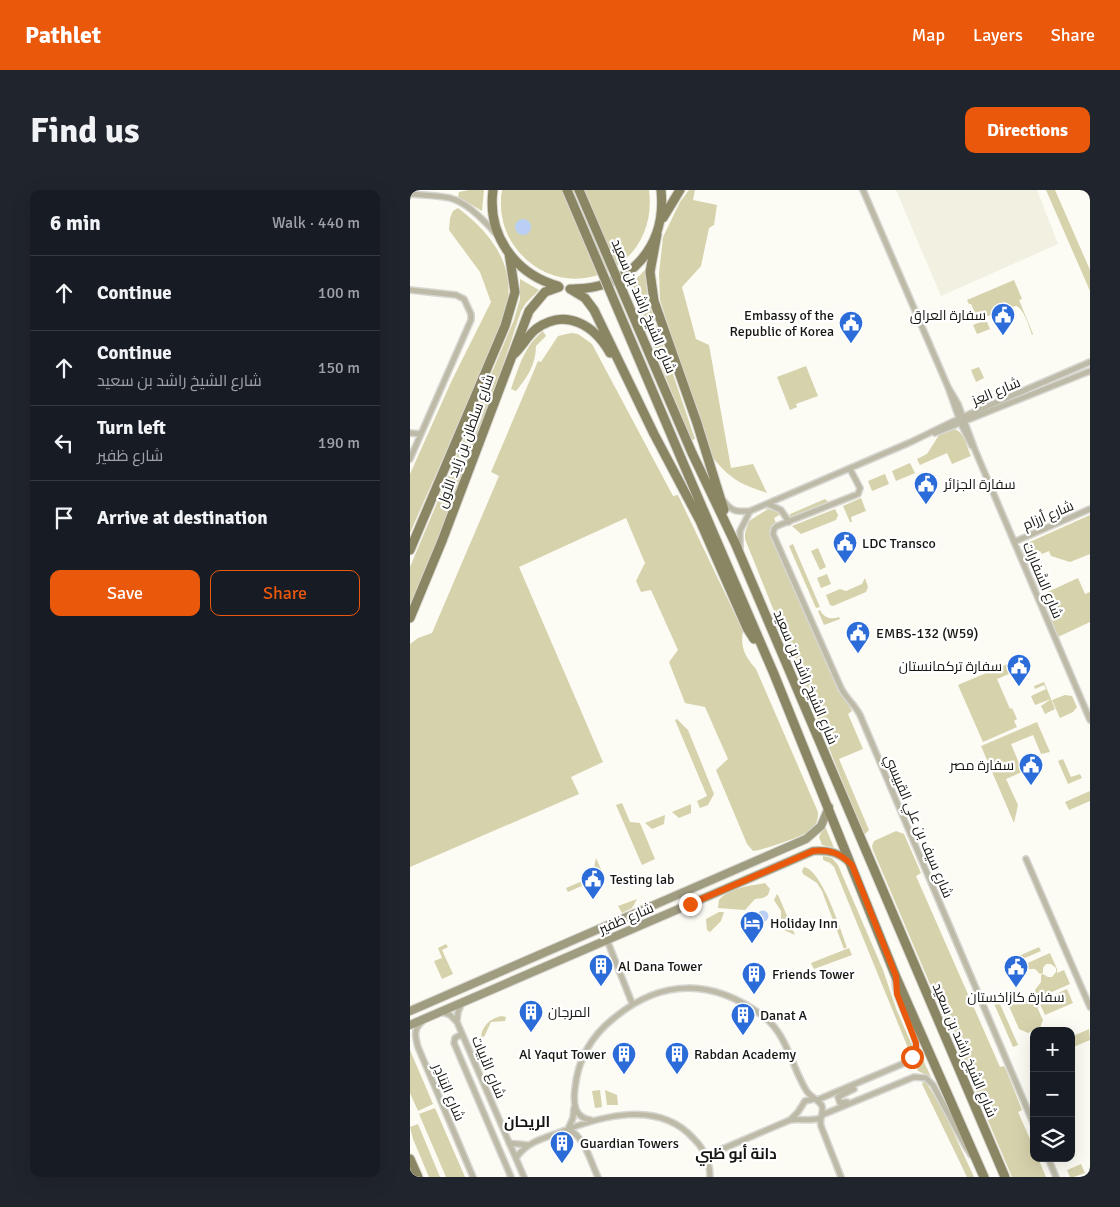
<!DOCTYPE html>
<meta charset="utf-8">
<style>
body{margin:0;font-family:Signika,Cairo,sans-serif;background:#20242c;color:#f1f3f6}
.controls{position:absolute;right:15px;bottom:15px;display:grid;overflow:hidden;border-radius:10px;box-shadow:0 5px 20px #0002}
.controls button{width:45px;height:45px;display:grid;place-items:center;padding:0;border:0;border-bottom:1px solid #363941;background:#171b24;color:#f1f3f6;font:25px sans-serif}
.stop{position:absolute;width:15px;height:15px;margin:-11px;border:4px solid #ea580c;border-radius:50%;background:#fff}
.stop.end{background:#ea580c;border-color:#fff;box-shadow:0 1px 5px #0008}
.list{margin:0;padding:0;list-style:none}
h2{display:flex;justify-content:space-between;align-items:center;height:65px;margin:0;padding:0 20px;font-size:21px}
h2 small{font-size:16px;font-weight:400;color:#9ea1a6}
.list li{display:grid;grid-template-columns:32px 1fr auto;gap:15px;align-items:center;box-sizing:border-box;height:75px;padding:0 20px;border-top:1px solid #363941}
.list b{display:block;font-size:19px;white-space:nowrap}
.list p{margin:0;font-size:16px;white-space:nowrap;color:#9ea1a6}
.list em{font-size:16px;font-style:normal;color:#9ea1a6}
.actions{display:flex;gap:10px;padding:15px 20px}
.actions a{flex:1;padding:11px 0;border:1px solid #ea580c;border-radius:10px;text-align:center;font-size:18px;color:#ea580c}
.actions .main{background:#ea580c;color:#fff}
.icon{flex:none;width:28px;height:28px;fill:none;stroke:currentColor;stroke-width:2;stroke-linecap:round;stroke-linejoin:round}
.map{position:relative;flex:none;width:680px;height:987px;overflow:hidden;border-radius:10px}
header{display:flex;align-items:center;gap:30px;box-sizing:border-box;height:70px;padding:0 25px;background:#ea580c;color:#fff}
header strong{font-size:24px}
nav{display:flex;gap:28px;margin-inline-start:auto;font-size:18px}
.intro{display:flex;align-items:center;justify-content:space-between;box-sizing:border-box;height:120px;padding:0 30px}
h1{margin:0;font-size:35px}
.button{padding:12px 22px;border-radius:10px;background:#ea580c;color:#fff;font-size:18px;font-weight:700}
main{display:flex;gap:30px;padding:0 30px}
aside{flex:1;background:#171b24;border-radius:10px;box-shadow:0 5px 20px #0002}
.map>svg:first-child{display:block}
</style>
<header>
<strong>Pathlet</strong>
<nav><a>Map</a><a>Layers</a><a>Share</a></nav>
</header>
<div class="intro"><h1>Find us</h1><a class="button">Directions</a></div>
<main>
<aside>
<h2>6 min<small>Walk · 440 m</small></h2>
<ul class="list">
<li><svg class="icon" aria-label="ahead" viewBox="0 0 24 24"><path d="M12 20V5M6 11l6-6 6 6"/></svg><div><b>Continue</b></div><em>100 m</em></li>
<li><svg class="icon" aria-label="ahead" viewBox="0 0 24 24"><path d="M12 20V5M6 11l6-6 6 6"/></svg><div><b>Continue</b><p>شارع الشيخ راشد بن سعيد</p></div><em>150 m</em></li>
<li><svg class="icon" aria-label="left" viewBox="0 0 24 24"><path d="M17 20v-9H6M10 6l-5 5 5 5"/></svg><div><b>Turn left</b><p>شارع ظفير</p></div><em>190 m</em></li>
<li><svg class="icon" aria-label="arrive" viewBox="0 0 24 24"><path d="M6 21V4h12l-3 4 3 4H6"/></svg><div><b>Arrive at destination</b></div></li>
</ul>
<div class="actions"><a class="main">Save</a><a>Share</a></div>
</aside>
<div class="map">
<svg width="680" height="987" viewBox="0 0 680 987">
<rect width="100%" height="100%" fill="#fcfbf4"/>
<path fill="#f1f0e1" d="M486 0H627L648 54 531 106Z"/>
<path fill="#d6d2ac" d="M59 0H74L72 21 48 7 49 2Z
M92 0H239C250 84 146 123 101 51 92 36 89 17 92 0Z
M279 0H285L283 10 307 15 304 35 299 38 291 76 272 97 286 149 299 155 321 278 343 274 357 303C327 293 319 288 299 263L250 110 249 83 253 47 270 12Z
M636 0H645L680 80V101Z
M48 18C86 47 109 81 94 130L0 343V284L42 190 81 112 70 82 39 40 40 28 43 21Z
M235 80 238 111 285 249 281 250 219 96Z
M110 89 129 100 116 113 111 121 85 199 26 358 0 419V377L104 130 110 109Z
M604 90 612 109 609 110 623 144 622 145C620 138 613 117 606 116 604 116 600 118 598 119L595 112 585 116 587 122 565 132 563 129 567 127 561 114H559L557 110Z
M576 130 580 139 567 144 563 135Z
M133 141 136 146 126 156C126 174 117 188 106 201L101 199C109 177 114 156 133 141Z
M161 143 168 144 182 154 263 306 268 305 333 441C330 457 335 467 346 479L408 622C408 629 407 635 401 640 394 646 353 660 343 661L337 654 306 580 318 569 295 517 275 513 259 472 268 460 241 400 231 402 226 391 235 373 216 328 109 377 193 572 161 587 169 604 0 677V454L8 448 22 443 89 286 81 282 128 171 131 172 148 146Z
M396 176 408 206 386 214 387 217 380 220 367 187Z
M569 177 574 188 566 192 561 180Z
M543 239C554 240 557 257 561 266L542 274 537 263 510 275 507 269 517 264 529 245Z
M500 273 505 283 486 291 482 281Z
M475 284 479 294 462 301 458 291Z
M451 308 456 321 441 327 442 332H440L433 316Z
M415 309 424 317 381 334 379 329 380 324Z
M358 319 366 321 371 324 364 328 366 333 361 336 360 343 410 457 442 521 438 524 453 559 429 569 459 640 454 645 335 349V343L339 331Z
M425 319 428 325 426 330 391 344 382 336Z
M680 325V364L660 372 641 366 639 361 632 364 630 361 623 364 627 377 623 379 619 377 612 361 613 355Z
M383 354 410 417 406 418 379 356Z
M408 358 416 377 410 380 401 361Z
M417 384 421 394 411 398 407 388Z
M628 385 632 386 636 396 628 400 624 390Z
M455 388 458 397 456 402 423 416 420 415 416 405 430 399 436 401 452 394Z
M668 388 675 404 680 402V432L648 447 631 405Z
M410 420C414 428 421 430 429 427L430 429 414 435 408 421Z
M602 472 606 481 587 489 600 519 602 518 607 529 604 531 607 537 573 552 548 495Z
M634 492 641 509 625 515 621 506 636 499 634 495 625 499 624 496Z
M655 505 662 506 667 517 663 522 650 528 642 510Z
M641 509 645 519 635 524 631 516Z
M267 529 278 540 304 604 298 615 290 618 287 611 297 606 265 530Z
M627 532 640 562 631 564 623 545 601 554 609 573 621 569V578L596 589 608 615 604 633 571 556Z
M653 569 661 587 670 584 672 588 658 594 648 571Z
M680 601V611L659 620 655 612Z
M212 613 220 632 230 633 245 669 232 675 206 615Z
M281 614V623L269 628 262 622Z
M255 625 254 634 242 639 235 633Z
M415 636 424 658 412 655 409 647Z
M486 641 494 644 511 683 506 686 590 877 594 876 597 882 612 920 608 922 624 958V968H628L636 987H602L463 660 462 656 464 651Z
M413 666 422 668 428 675 473 780 487 821 502 855 500 863H499L498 858 424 677 420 673 413 670Z
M186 668 194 686 158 702 156 698 182 687Z
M394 677C412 680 431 741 437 757L434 759 412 701 407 693 393 684 392 681Z
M355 693 360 699 358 705 353 708 345 709 335 720 308 718 309 710C320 697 340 696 355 693Z
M367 704 369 707 385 745 374 740 371 733V721L364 710Z
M227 709 222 718 212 723 208 716Z
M309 722H314L311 731 300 742 297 740 296 729Z
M36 754 38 757 32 760 43 784 32 789 24 771 32 768 28 758Z
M629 757 631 761 601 774 600 770Z
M439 758 442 765 404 779 401 773Z
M640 763 647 779V783L654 780 660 794 626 809 624 806 625 805V800L631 792V785L633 784 638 787H642L646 782V778L641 774H636L633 778V783L630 784 625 779H614L613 775 611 776Z
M657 799 663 813 635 825 629 812Z
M622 806 633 830 630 838 618 843 609 839 599 816Z
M587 807 608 855 603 857 582 809Z
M91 826 96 827 95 831 81 832 74 847 71 846C73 835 80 829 91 826Z
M679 839 680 850 661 858V847Z
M0 860 23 914 8 921 0 903Z
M509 861 521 887 508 881 505 873Z
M513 892H516L535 924 564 987H557L512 894Z
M190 900 192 917 185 918 182 901Z
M195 900 207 905 208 915H197Z
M25 918 55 987H36L9 924Z
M8 934 30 987H19L3 949 0 937Z
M671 974 675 983 664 987H660L657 980Z"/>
<path fill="#b9cff4" d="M105 37a8 8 0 1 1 16 0a8 8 0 1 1-16 0Z
M347.5 726a5.5 5.5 0 1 1 11 0a5.5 5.5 0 1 1-11 0Z"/>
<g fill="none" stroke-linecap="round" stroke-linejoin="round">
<defs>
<path id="street" d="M453 0 538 197 551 234 562 256
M0 4C13 5 27 5 40 8 58 13 74 30 86 44
M0 100 46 105 54 109 61 124V130L0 269
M538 197 548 214 565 260 680 530
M0 243 11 244
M525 243 680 181
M440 279 450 298 448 304 367 336 364 339 363 344 431 498C436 508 445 515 450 525L624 935
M314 311C322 322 327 322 340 321L501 252 548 229 680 172
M358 314 371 320 379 332
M604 352 680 319
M330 361V341L340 321
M616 669 680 817
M197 750 222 813
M32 822 40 825 47 832 114 987
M13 831C3 839 5 846 8 857L63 987
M47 831 48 822 52 813
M52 844 45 848 44 853 101 987
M407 910 497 872C501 868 505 865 506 859 508 842 485 812 485 790
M437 912 430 913 428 907 444 899
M164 918 163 928 158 939C175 947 180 971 188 987
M412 925 504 887 516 888 523 895 556 957 561 965
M381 929 388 922 395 911 404 909
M181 930C164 928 163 913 165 898 168 869 181 846 204 828 252 788 303 789 353 826 377 844 381 875 396 900 400 907 408 909 412 916 414 923 409 928 411 936L431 987
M99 953 118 955
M296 966 380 930C390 928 401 932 410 928
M106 968C116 953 131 949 148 943 190 926 249 909 284 949 294 959 300 973 300 987
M638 968 646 987"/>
<path id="secondary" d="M0 821 396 649 411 636 419 617
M0 835 403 661C418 660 429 662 440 673"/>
<path id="primary" d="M83 0C77 45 105 84 148 96
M253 28 270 0
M247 44 240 82 244 111 287 233 314 320
M160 99 175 108 184 120 244 244 290 331 337 438 344 449
M163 99C220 99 257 56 251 0
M103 165C112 157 117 146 126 139 156 117 185 136 200 163
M282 263 325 353 595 987
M271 268 364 484 486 787 574 987
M0 360 95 136 105 102 99 63
M0 428 32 351 119 121 135 102 149 97
M0 969 8 987"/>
</defs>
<use href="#street" stroke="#d7d6d0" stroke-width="8"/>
<use href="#secondary" stroke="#d7d6d0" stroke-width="10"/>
<use href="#primary" stroke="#d7d6d0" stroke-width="11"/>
<use href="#street" stroke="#bdbba8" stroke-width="5"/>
<use href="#secondary" stroke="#9f9c80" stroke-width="8"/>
<use href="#primary" stroke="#8a8663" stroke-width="9"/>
<defs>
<path id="primary-bridge" d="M157 0 271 268
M169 0 282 263"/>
</defs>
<use href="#primary-bridge" stroke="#d7d6d0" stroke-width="11" stroke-linecap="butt"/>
<use href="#primary-bridge" stroke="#8a8663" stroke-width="9"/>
</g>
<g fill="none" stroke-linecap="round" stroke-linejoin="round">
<path stroke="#ea580c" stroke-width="6" d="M280 714 403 661C419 659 430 663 442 675L486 786 487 804 506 853V859L502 867"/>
</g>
<defs>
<symbol id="civic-pin" viewBox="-11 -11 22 30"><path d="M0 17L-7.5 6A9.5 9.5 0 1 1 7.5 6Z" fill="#2c6cd9" stroke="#fff"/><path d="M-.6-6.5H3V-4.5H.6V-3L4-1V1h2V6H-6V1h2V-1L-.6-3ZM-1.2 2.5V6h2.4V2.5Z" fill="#fff"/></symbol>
<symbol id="hotel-pin" viewBox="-11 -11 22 30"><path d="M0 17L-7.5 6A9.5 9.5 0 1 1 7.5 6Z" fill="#2c6cd9" stroke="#fff"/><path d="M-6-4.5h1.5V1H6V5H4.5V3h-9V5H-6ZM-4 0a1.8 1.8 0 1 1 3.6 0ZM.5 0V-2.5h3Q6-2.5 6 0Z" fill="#fff"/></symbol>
<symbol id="building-pin" viewBox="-11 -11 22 30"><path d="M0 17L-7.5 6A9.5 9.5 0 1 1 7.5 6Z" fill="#2c6cd9" stroke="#fff"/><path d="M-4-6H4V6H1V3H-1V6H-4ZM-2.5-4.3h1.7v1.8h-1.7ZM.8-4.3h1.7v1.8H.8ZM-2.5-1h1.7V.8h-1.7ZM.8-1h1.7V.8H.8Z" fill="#fff"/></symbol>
</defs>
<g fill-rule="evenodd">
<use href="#civic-pin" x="579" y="111" width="28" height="38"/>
<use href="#civic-pin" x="427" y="119" width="28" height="38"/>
<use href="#civic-pin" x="502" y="280" width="28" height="38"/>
<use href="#civic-pin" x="421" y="339" width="28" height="38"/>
<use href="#civic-pin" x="434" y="429" width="28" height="38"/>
<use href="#civic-pin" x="595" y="462" width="28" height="38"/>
<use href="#civic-pin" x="607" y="561" width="28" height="38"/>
<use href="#civic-pin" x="169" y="675" width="28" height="38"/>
<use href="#hotel-pin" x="328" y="719" width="28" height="38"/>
<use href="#building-pin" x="177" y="762" width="28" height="38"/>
<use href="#civic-pin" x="592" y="763" width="28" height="38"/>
<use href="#building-pin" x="330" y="770" width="28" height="38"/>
<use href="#building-pin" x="107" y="808" width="28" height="38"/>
<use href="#building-pin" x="319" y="811" width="28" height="38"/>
<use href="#building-pin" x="200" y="850" width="28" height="38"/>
<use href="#building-pin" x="253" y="850" width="28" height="38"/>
<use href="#building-pin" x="138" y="939" width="28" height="38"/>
</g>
<g text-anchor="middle" stroke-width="4.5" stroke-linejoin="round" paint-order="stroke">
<g font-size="14" fill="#161613" stroke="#fff">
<text transform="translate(234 116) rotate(67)" y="5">شارع الشيخ راشد بن سعيد</text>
<text transform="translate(586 201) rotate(-23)" y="5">شارع العِز</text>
<text transform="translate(55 251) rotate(-70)" y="5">شارع سلطان بن زايد الأول</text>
<text transform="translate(638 325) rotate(-23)" y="5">شارع أرزام</text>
<text transform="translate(633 390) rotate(67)" y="5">شارع السَّفارات</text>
<text transform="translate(396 487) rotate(67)" y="5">شارع الشيخ راشد بن سعيد</text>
<text transform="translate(509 636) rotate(67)" y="5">شارع سيف بن علي القبيسي</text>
<text transform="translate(216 728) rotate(-23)" y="5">شارع ظفير</text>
<text transform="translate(555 860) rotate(67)" y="5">شارع الشيخ راشد بن سعيد</text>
<text transform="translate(79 877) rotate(67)" y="5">شارع الأبيات</text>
<text transform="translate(39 902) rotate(67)" y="5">شارع البَنادِر</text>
</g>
<g font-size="14" fill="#161613" stroke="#fff" text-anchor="start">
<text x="424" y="130" text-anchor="end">Embassy of the<tspan x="424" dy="16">Republic of Korea</tspan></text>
<text x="576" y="130" text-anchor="end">سفارة العراق</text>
<text x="534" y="299">سفارة الجزائر</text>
<text x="452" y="358">LDC Transco</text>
<text x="466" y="448">EMBS-132 (W59)</text>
<text x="592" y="481" text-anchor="end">سفارة تركمانستان</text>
<text x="604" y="580" text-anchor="end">سفارة مصر</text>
<text x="200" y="694">Testing lab</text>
<text x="360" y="738">Holiday Inn</text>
<text x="208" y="781">Al Dana Tower</text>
<text x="362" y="789">Friends Tower</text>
<text x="606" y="812" text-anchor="middle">سفارة كازاخستان</text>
<text x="138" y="827">المرجان</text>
<text x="350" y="830">Danat A</text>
<text x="196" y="869" text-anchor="end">Al Yaqut Tower</text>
<text x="284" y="869">Rabdan Academy</text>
<text x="170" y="958">Guardian Towers</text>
</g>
<g font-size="15" font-weight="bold" fill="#161613" stroke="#fff">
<text x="117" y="937">الريحان</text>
<text x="326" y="969">دانة أبو ظبي</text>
</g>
</g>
</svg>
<div class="controls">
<button>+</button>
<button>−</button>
<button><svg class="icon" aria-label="layers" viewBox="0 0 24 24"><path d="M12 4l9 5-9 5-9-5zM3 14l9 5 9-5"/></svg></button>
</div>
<div class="stop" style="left:502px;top:867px"></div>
<div class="stop end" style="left:280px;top:714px"></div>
</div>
</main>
